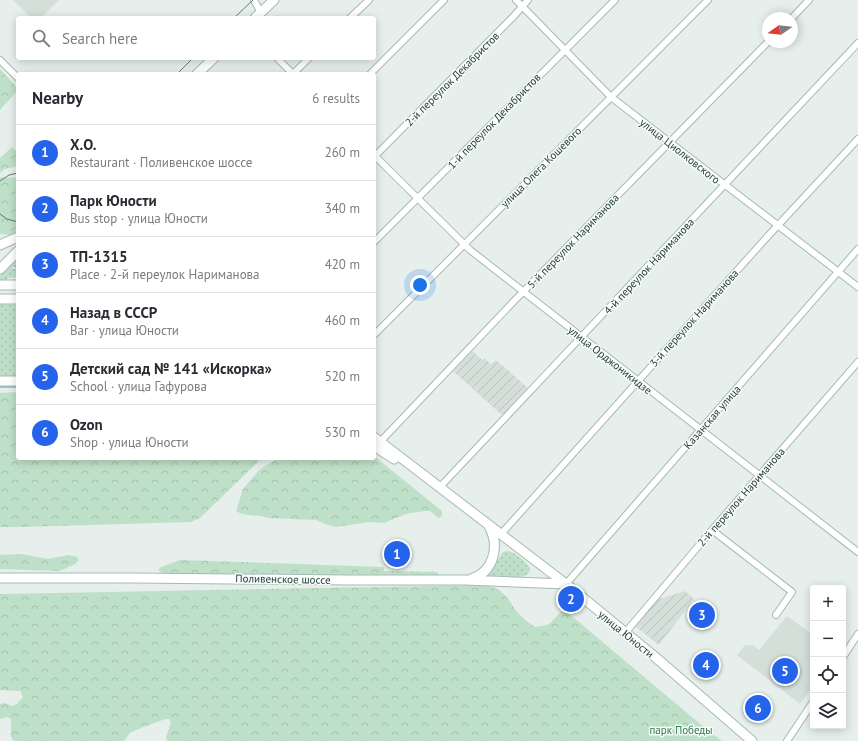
<!DOCTYPE html>
<meta charset="utf-8">
<style>
body{margin:0;font-family:"PT Sans",sans-serif;background:#f2f2f3;color:#2b2b33}
.controls{position:absolute;right:12px;bottom:12px;display:grid;overflow:hidden;border-radius:4px;box-shadow:0 2px 10px #0003}
.controls button{width:36px;height:36px;display:grid;place-items:center;padding:0;border:0;border-bottom:1px solid #e1e1e2;background:#fff;color:#2b2b33;font:20px sans-serif}
.compass{position:absolute;left:762px;top:12px;width:36px;height:36px;border-radius:50%;background:#fff;box-shadow:0 2px 10px #0003;rotate:256deg}
.you{position:absolute;left:420px;top:285px;width:14px;height:14px;margin:-10px;border:3px solid #fff;border-radius:50%;background:#1a73e8;box-shadow:0 0 0 6px #1a73e833}
.badge{display:grid;place-items:center;width:26px;height:26px;border-radius:50%;background:#2563eb;color:#fff;font-size:13px;font-weight:700}
.pin{position:absolute;translate:-50% -50%;border:2px solid #fff;box-shadow:0 1px 4px #0006}
.list{margin:0;padding:0;list-style:none}
h2{display:flex;justify-content:space-between;align-items:center;height:52px;margin:0;padding:0 16px;font-size:17px}
h2 small{font-size:13px;font-weight:400;color:#7c7c81}
.list li{display:grid;grid-template-columns:26px 1fr auto;gap:12px;align-items:center;box-sizing:border-box;height:56px;padding:0 16px;border-top:1px solid #e1e1e2}
.list b{display:block;font-size:15px;white-space:nowrap}
.list p{margin:0;font-size:13px;white-space:nowrap;color:#7c7c81}
.list em{font-size:13px;font-style:normal;color:#7c7c81}
.icon{flex:none;width:22px;height:22px;fill:none;stroke:currentColor;stroke-width:2;stroke-linecap:round;stroke-linejoin:round}
.map{position:relative;flex:none;width:858px;height:741px;overflow:hidden}
.search{position:absolute;background:#fff;box-shadow:0 2px 10px #0003;left:16px;top:16px;width:360px;height:44px;display:flex;align-items:center;gap:10px;box-sizing:border-box;padding:0 14px;border-radius:4px;color:#7c7c81;font-size:15px}
.panel{position:absolute;background:#fff;box-shadow:0 2px 10px #0003;left:16px;top:72px;width:360px;height:388px;border-radius:4px}
.map>svg:first-child{display:block}
</style>
<div class="map">
<svg width="858" height="741" viewBox="0 0 858 741">
<defs>
<pattern id="industrial-furrows" width="10" height="10" patternUnits="userSpaceOnUse"><rect width="10" height="10" fill="#d4dfda"/><path d="M-1 1l2-2M0 10L10 0M9 11l2-2" fill="none" stroke="#b6c1bc"/></pattern>
<pattern id="grass-dots" width="8" height="8" patternUnits="userSpaceOnUse"><rect width="8" height="8" fill="#bfe0c8"/><path d="M2 2h.1M6 6h.1" fill="none" stroke="#a4c1ad" stroke-width="1.8" stroke-linecap="round"/></pattern>
<pattern id="forest-crowns" width="20" height="18" patternUnits="userSpaceOnUse"><rect width="20" height="18" fill="#bfe0c8"/><path d="M2 6a3 3 0 1 1 6 0M12 15a3 3 0 1 1 6 0" fill="none" stroke="#a4c1ad"/></pattern>
</defs>
<rect width="100%" height="100%" fill="#e6efeb"/>
<path fill="#d4dfda" d="M13 0H59L41 18H31Z
M787 616 813 635V686L800 704 737 655 744 646 753 645 759 650Z"/>
<path fill="url(#industrial-furrows)" d="M472 351 482 360 484 358 491 364 496 360 528 388 503 416 453 371Z
M685 591 694 599 659 645 635 626 656 600Z"/>
<path fill="url(#grass-dots)" d="M18 257V266L15 265 14 267H12L11 268 15 269 16 267H18V277L8 278 0 285V276Z
M0 304 18 305V377H0Z
M508 551C516 553 525 561 530 568L529 573C521 581 497 577 486 577L503 552Z"/>
<path fill="url(#forest-crowns)" d="M0 69 18 89V90L0 110Z
M12 147 18 153V166L5 169 0 173V158Z
M0 177 18 178V231L10 235 0 234Z
M18 392V458H262L200 518 191 522 21 527H0V393Z
M374 456 442 511V516L439 518 430 511H424L406 514 384 523 369 522 336 527 325 524 316 520 268 518C258 514 245 517 236 511L243 489 259 470 278 458H374Z
M21 554 48 559 68 555 77 557 79 560 75 564 60 571 0 569V555Z
M180 560 384 567V571L437 572 439 575V576L337 577 162 573 158 570 161 567Z
M486 585C505 590 507 598 517 612 522 618 529 623 535 627 555 625 549 622 562 611L568 613 711 733 722 741H167L166 737 171 723 169 719H166C160 721 132 731 130 733 128 735 126 739 124 741H14L11 737V719L7 717 0 719V704L6 703 11 706 17 704 23 697 20 691 0 690V594Z"/>
<g fill="none" stroke-linecap="round" stroke-linejoin="round">
<path stroke="#8ec9d4" stroke-width="2" d="M15 266 18 267
M0 387H18"/>
<defs>
<path id="street" d="M254 0 261 13
M516 0 611 97 858 287
M350 18 369 0
M792 18 809 0
M277 58 293 74
M0 60 18 78
M293 74 309 58
M370 74 444 0
M374 155 470 250 858 552
M374 157 513 17 528 0
M374 242 615 0
M374 335 708 0
M380 442 516 299 768 42
M439 488 858 43
M712 530 792 592 776 615
M501 534 768 236 858 139
M566 584 858 249
M625 633 712 530 858 362
M843 657 858 634
M787 741 813 702"/>
<path id="secondary" d="M255 18 274 0
M197 74 214 58
M0 245 18 237
M0 269 18 251
M0 285H18
M0 299H18
M0 381H18
M374 437 566 584 654 656 752 741
M374 446 394 459
M0 578H135L349 580H465L566 584
M471 579C494 572 500 546 489 526"/>
</defs>
<use href="#street" stroke="#a8b8b2" stroke-width="8"/>
<use href="#secondary" stroke="#a4bbb3" stroke-width="11"/>
<use href="#street" stroke="#fff" stroke-width="6"/>
<use href="#secondary" stroke="#fff" stroke-width="9"/>
<path stroke="#5f7d75" stroke-width="1" d="M234 18 253 0
M177 74 193 58
M0 181 9 175 18 173
M0 214 7 219 18 222"/>
</g>
<g text-anchor="middle" stroke-width="3" stroke-linejoin="round" paint-order="stroke">
<g font-size="11" fill="#24423a" stroke="#f7fbf9">
<text transform="translate(452 79) rotate(-45)" y="4">2-й переулок Декабристов</text>
<text transform="translate(494 121) rotate(-46)" y="4">1-й переулок Декабристов</text>
<text transform="translate(680 151) rotate(38)" y="4">улица Циолковского</text>
<text transform="translate(541 167) rotate(-45)" y="4">улица Олега Кошевого</text>
<text transform="translate(573 241) rotate(-46)" y="4">5-й переулок Нариманова</text>
<text transform="translate(649 266) rotate(-47)" y="4">4-й переулок Нариманова</text>
<text transform="translate(694 318) rotate(-48)" y="4">3-й переулок Нариманова</text>
<text transform="translate(610 360) rotate(38)" y="4">улица Орджоникидзе</text>
<text transform="translate(712 417) rotate(-49)" y="4">Казанская улица</text>
<text transform="translate(741 497) rotate(-49)" y="4">2-й переулок Нариманова</text>
<text transform="translate(283 579) rotate(1)" y="4">Поливенское шоссе</text>
<text transform="translate(626 634) rotate(39)" y="4">улица Юности</text>
</g>
<g font-size="11" fill="#2d7a4b" stroke="#f7fbf9">
<text x="681" y="734">парк Победы</text>
</g>
</g>
</svg>
<div class="controls">
<button>+</button>
<button>−</button>
<button><svg class="icon" aria-label="locate" viewBox="0 0 24 24"><circle cx="12" cy="12" r="6"/><path d="M12 2v4M12 18v4M2 12h4M18 12h4"/></svg></button>
<button><svg class="icon" aria-label="layers" viewBox="0 0 24 24"><path d="M12 4l9 5-9 5-9-5zM3 14l9 5 9-5"/></svg></button>
</div>
<svg class="compass" viewBox="-18 -18 36 36"><path d="M0-13l5 13h-10z" fill="#e53935"/><path d="M0 13l5-13h-10z" fill="#7c7c81"/></svg>
<div class="you"></div>
<div class="pin badge" style="left:397px;top:554px">1</div>
<div class="pin badge" style="left:571px;top:599px">2</div>
<div class="pin badge" style="left:702px;top:615px">3</div>
<div class="pin badge" style="left:706px;top:665px">4</div>
<div class="pin badge" style="left:785px;top:671px">5</div>
<div class="pin badge" style="left:758px;top:708px">6</div>
<div class="search"><svg class="icon" aria-label="search" viewBox="0 0 24 24"><circle cx="10" cy="10" r="6"/><path d="M15 15l6 6"/></svg>Search here</div>
<section class="panel">
<h2>Nearby<small>6 results</small></h2>
<ul class="list">
<li><span class="badge">1</span><div><b>Х.О.</b><p>Restaurant · Поливенское шоссе</p></div><em>260 m</em></li>
<li><span class="badge">2</span><div><b>Парк Юности</b><p>Bus stop · улица Юности</p></div><em>340 m</em></li>
<li><span class="badge">3</span><div><b>ТП-1315</b><p>Place · 2-й переулок Нариманова</p></div><em>420 m</em></li>
<li><span class="badge">4</span><div><b>Назад в СССР</b><p>Bar · улица Юности</p></div><em>460 m</em></li>
<li><span class="badge">5</span><div><b>Детский сад № 141 «Искорка»</b><p>School · улица Гафурова</p></div><em>520 m</em></li>
<li><span class="badge">6</span><div><b>Ozon</b><p>Shop · улица Юности</p></div><em>530 m</em></li>
</ul>
</section>
</div>
